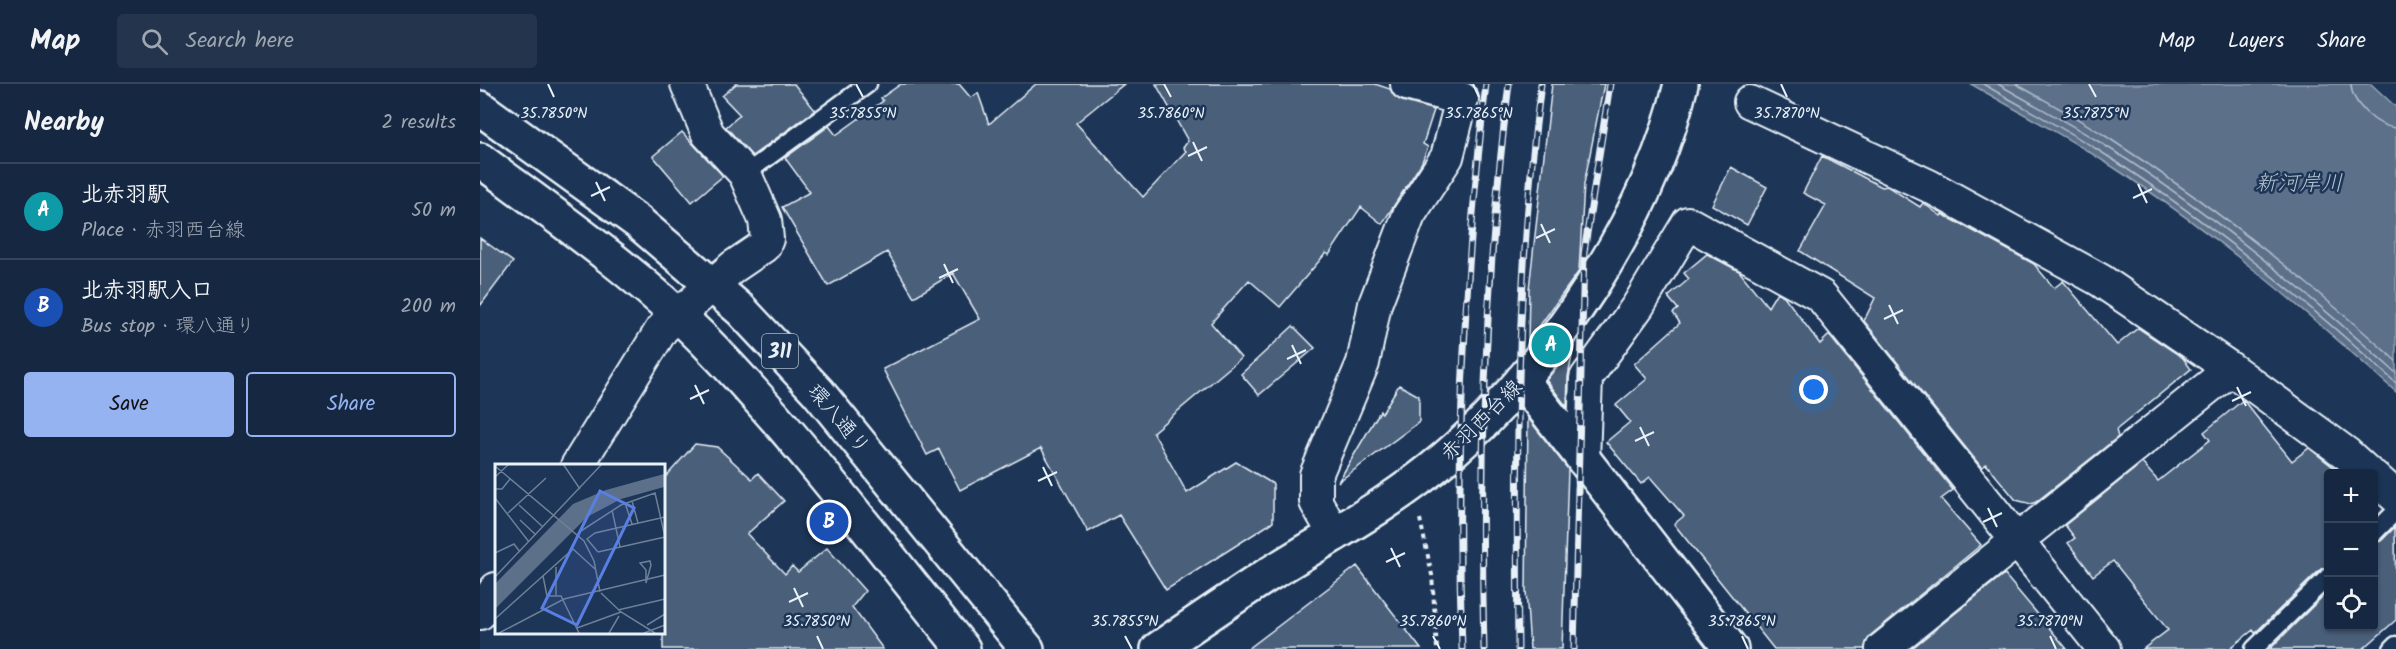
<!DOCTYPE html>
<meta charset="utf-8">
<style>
body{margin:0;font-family:Kalam,"Klee One",sans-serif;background:#23344c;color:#f1f3f6}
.controls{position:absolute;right:18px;bottom:18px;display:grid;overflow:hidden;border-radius:6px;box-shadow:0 2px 4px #0004}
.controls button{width:54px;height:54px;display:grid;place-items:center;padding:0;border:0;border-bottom:2px solid #35445a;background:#162841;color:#f1f3f6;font:30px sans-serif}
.you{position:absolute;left:1334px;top:306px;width:21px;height:21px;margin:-15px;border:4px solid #fff;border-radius:50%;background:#1a73e8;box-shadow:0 0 0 9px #1a73e833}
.badge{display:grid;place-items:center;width:39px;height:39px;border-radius:50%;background:#95b2f1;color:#fff;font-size:20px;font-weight:700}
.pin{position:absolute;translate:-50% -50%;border:3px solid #fff;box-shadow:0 2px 6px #0006}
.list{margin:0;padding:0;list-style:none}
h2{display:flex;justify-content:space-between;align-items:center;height:78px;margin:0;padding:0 24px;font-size:26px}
h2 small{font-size:20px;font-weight:400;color:#9ea6b1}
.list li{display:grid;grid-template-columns:39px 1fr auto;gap:18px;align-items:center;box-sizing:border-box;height:96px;padding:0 24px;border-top:2px solid #35445a}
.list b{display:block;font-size:22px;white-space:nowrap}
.list p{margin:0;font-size:20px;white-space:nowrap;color:#9ea6b1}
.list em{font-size:20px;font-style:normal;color:#9ea6b1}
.actions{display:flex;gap:12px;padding:18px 24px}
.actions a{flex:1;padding:14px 0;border:2px solid #95b2f1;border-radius:6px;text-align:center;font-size:21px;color:#95b2f1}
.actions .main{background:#95b2f1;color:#111}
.icon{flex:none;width:33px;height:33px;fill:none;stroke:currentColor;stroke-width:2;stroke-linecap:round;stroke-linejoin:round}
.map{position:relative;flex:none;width:1916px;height:565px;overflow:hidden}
header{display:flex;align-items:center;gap:36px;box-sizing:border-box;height:84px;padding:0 30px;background:#162841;border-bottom:2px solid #35445a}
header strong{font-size:28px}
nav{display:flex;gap:33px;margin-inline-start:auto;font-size:21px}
.search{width:420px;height:54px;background:#23344c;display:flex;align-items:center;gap:15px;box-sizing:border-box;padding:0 21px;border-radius:6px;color:#9ea6b1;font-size:22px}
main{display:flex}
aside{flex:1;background:#162841}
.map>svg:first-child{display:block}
</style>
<header>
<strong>Map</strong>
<div class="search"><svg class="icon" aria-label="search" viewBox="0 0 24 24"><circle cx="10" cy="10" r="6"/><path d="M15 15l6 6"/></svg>Search here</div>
<nav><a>Map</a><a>Layers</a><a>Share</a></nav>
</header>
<main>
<aside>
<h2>Nearby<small>2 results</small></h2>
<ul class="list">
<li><span class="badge" style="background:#0f9aa8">A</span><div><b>北赤羽駅</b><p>Place · 赤羽西台線</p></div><em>50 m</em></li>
<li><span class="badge" style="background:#1a4fb4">B</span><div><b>北赤羽駅入口</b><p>Bus stop · 環八通り</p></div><em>200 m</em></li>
</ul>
<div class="actions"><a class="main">Save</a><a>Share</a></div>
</aside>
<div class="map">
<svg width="1916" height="565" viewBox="0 0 1916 565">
<rect width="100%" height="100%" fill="#1d3557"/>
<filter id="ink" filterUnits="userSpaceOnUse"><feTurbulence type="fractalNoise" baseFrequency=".0167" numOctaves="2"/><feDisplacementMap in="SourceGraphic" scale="12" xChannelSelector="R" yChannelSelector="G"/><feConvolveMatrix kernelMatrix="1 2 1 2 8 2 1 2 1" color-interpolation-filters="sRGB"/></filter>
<g filter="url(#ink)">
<path fill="#5d7089" stroke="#95a4b5" stroke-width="1.5" d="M1491 0H1891L1916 23V308C1821 222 1723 139 1614 71 1574 46 1532 24 1491 0Z"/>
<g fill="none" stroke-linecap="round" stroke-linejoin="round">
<path stroke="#b0bdcc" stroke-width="1.5" d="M1503 0C1541 22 1581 43 1618 66 1725 134 1823 214 1916 299
M1518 0C1552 20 1587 38 1621 59 1727 125 1824 206 1916 289
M1536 0C1566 17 1598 34 1627 53 1730 119 1826 195 1916 277
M1871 0C1871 19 1897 43 1916 44"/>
</g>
<path fill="#495e7a" stroke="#e8f1f8" stroke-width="1.5" d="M256 0H314L335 26 272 72 246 43 260 31 242 12Z
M421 0H479L491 14 498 9 509 40 556 0H644L596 39 663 113 706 67 703 64 708 57 676 0H895L910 5 914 12 922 17 954 26 943 60 948 63 941 80 902 140 881 123 849 171 846 169 800 223 769 196 731 239 761 274 673 348 707 409 756 378 793 400V438L686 506 639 431 608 448 561 364 480 406 459 365 447 371 403 285 500 235 473 189 434 213 407 168 348 202 302 123 330 108 305 74 349 42 356 51 403 17 401 14Z
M1072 0H1124L1104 100 1099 187 1048 258 1049 205Z
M202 48 243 92 212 118 173 72Z
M1342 72 1402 103 1407 102 1440 123 1443 119 1461 132 1462 130 1554 180 1574 204 1583 197 1637 261 1658 244 1703 274 1711 285 1636 346 1638 353 1556 418 1551 420 1536 416 1506 380 1502 384 1384 237 1395 214 1320 167 1346 121 1323 109Z
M1251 83 1287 103 1267 141 1232 121Z
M0 154 33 178 0 222Z
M1227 170 1259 187 1288 223 1297 208 1304 212 1340 260 1349 251 1473 406 1461 415 1501 461 1391 551 1384 565H1294L1194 440 1204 432 1170 393 1161 400 1126 358 1150 338 1136 321 1167 295 1154 280 1200 239 1193 229 1198 225 1188 213 1209 195 1204 189Z
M813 242 835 264 779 311 761 290Z
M1094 260 1088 293 1087 323 1066 296Z
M919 301 939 312V338L858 398 900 327 902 329Z
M1763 316 1812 377 1829 364 1862 390H1848V483L1841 485 1775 549 1773 546 1749 565H1663L1688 546 1633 477 1613 492 1588 459 1595 454 1585 441 1662 379 1678 397 1730 356 1724 348Z
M1048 334 1088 385 1082 565H1050L1046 506Z
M215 360 237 363 272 395 278 389 304 417 267 450 305 490 312 482 318 488 347 464 385 507 372 523 403 565H183V396Z
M1915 443 1916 536 1883 565H1790L1848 507V543H1893V459L1901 457Z
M877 482 941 565H768Z
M1524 490 1587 565H1431Z"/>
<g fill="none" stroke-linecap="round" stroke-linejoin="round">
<defs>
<path id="lane" d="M265 90 388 0
M1894 449 1916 427
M1774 565 1848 493
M1912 565 1916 561"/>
<path id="street" d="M1270 18 1449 102 1620 196 1751 285 1867 370 1889 390
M1103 376 1106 294 1158 222 1208 139 1341 212 1624 565
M97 382 182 245 253 183 284 162 287 155 285 136 265 90 228 50 207 0
M1894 393 1916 413
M855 451 836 418V391L883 279 895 220 929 131 967 73 982 15 927 0
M0 529 16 505
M1402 565 1751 285"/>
<path id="secondary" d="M1042 296 1251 565
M678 565C713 541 748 517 783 494 844 455 909 422 965 374 1069 285 1170 134 1201 0"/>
<path id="primary" d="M0 24 158 138 261 226 338 308 547 565
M0 76C77 133 155 187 223 255 317 351 398 460 483 565"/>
</defs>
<use href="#lane" stroke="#e8f1f8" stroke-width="21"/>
<use href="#street" stroke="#e8f1f8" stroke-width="36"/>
<use href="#secondary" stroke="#e8f1f8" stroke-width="38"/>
<use href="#primary" stroke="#e8f1f8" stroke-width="38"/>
<path stroke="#e8f1f8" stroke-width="4" stroke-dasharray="4.5 4.5" stroke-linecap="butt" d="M940 435 952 491 957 565"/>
<use href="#lane" stroke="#1d3557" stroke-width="16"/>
<use href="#street" stroke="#1d3557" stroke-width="32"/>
<use href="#secondary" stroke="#1d3557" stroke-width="33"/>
<use href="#primary" stroke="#1d3557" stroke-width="33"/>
<defs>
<path id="rail" d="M982 565C975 376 984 188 1006 0
M1004 565C999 376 1005 188 1029 0
M1038 565C1036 376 1036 188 1061 0
M1094 565 1104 169 1130 0"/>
</defs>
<use href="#rail" stroke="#e8f1f8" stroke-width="7"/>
<use href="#rail" stroke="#1d3557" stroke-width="4.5" stroke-dasharray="14" stroke-linecap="butt"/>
</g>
</g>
<path fill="none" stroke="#e8f1f8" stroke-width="2" d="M68 0 74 13M376 0 383 13M684 0 691 13M993 0 999 13M1301 0 1307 13M1609 0 1616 13M713 58 722 77M708 72 727 63M116 98 125 117M1658 100 1667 119M111 112 130 103M1653 114 1672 105M1061 140 1070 159M1056 154 1075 145M464 180 473 199M459 194 478 185M1409 221 1418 240M1404 235 1423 226M812 261 821 280M807 275 826 266M215 301 224 320M1757 303 1766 322M210 315 229 306M1752 317 1771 308M1160 343 1169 362M1155 357 1174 348M563 383 572 402M558 397 577 388M1508 424 1517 443M1503 438 1522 429M911 464 920 483M906 478 925 469M314 504 323 523M309 518 328 509M337 552 343 565M645 552 652 565M953 552 960 565M1262 552 1268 565M1570 552 1576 565"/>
<g text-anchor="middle" stroke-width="5" stroke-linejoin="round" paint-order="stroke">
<rect fill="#1d3557" stroke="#abb9c8" stroke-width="1.5" x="282" y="250" width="36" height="34" rx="4.5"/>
<g font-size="20" font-weight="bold" fill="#e8f1f8">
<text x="300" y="274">311</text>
</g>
<g font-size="21" fill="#e8f1f8" stroke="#1d3557">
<text transform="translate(359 335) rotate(50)" y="7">環八通り</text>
<text transform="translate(1001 336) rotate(-45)" y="7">赤羽西台線</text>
</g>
<g font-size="22" font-style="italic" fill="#b7c4d1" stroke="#1d3557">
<text x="1819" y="106">新河岸川</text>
</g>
</g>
<g transform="translate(15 380)">
<rect width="170" height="170" fill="#1d3557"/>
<path d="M169 10V23L126 35 92 53 0 145V120L78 40 111 26Z" fill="#5d7089"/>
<path fill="none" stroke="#6e8097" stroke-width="1.5" d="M68 0 85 25M0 2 89 77 99 97 105 128M0 13 14 0M0 25H7L15 15M0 34 34 78M137 37 143 59M130 39 137 60M24 41 48 63M117 46 125 83M13 49 51 14M25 56 41 71M86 67 126 41 160 29 170 73M103 88 92 75 100 69 170 53M103 88 170 73M0 89 19 80 25 88M155 97 156 101 151 119V106L145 99ZM48 112 52 132H66L84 169M0 113 107 0M106 129 126 148 160 169M61 131V103M123 146 170 135M0 155 78 85 100 105M152 161 170 150M82 164 126 148M4 169 69 135 170 111M114 169 124 152M149 169 170 161"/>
<path fill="#5a7fe2" fill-opacity="0.15" stroke="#5a7fe2" stroke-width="3" d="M105 27 139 44 82 161 47 144Z"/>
<rect width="170" height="170" fill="none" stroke="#e8f1f8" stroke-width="3"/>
</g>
<g font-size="15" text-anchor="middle" fill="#e8f1f8" stroke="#1d3557" stroke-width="5" stroke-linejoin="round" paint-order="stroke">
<text x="74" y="34">35.7850°N</text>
<text x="383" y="34">35.7855°N</text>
<text x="691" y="34">35.7860°N</text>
<text x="1307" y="34">35.7870°N</text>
<text x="1616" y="34">35.7875°N</text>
<text x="999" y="34">35.7865°N</text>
<text x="337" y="542">35.7850°N</text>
<text x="645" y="542">35.7855°N</text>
<text x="953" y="542">35.7860°N</text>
<text x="1262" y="542">35.7865°N</text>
<text x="1570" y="542">35.7870°N</text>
</g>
</svg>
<div class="controls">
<button>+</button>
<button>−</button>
<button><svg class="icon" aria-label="locate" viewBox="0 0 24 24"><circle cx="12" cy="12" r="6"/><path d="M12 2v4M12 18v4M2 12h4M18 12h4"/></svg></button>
</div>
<div class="you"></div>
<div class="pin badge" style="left:1071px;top:261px;background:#0f9aa8">A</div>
<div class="pin badge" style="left:349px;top:438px;background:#1a4fb4">B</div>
</div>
</main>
